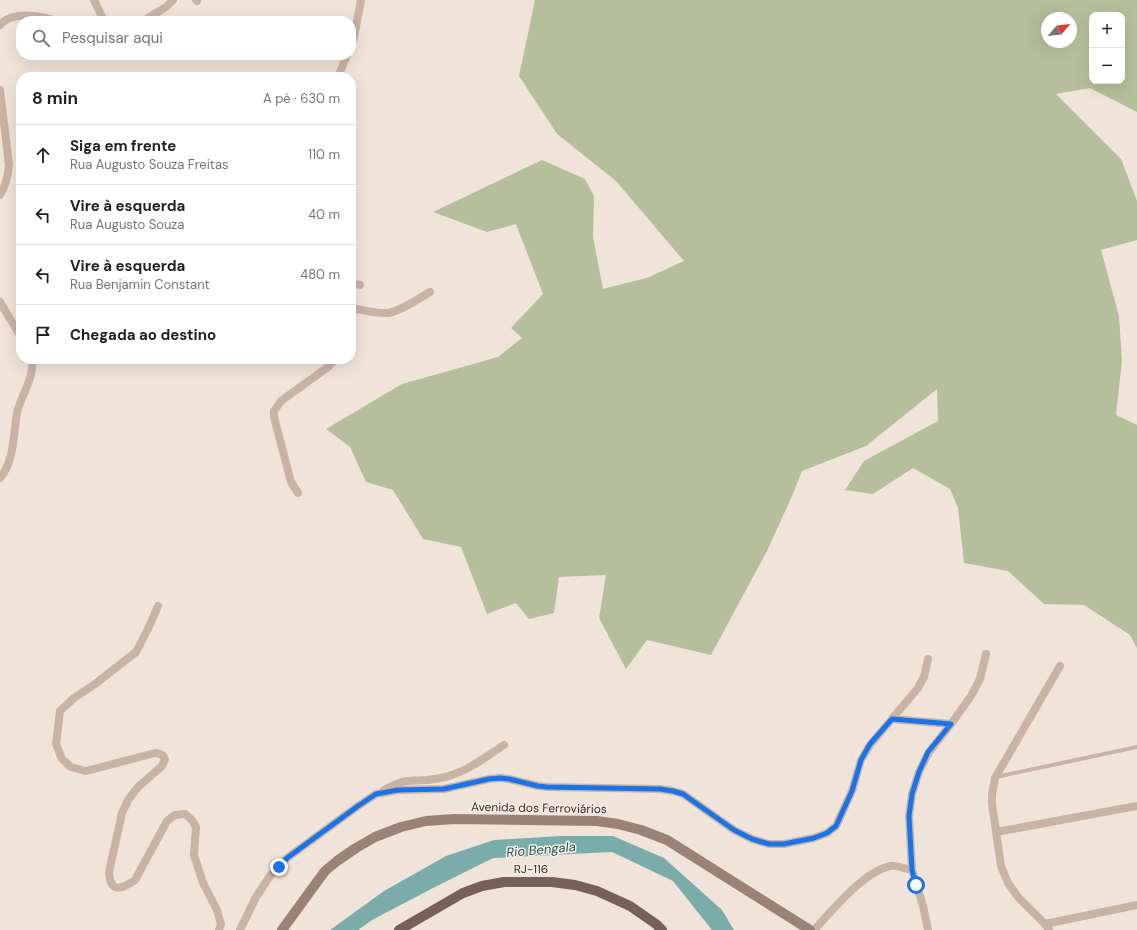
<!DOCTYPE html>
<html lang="pt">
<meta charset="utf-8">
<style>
body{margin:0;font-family:"DM Sans",sans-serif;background:#f2f2f2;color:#202124}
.controls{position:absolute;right:12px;top:12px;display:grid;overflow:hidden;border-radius:8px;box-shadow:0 4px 16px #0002}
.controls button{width:36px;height:36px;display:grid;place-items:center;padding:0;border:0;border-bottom:1px solid #e0e0e0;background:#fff;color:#202124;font:20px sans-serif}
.compass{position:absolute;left:1041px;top:12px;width:36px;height:36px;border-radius:50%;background:#fff;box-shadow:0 4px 16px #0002;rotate:62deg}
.stop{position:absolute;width:12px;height:12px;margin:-9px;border:3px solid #1a73e8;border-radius:50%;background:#fff}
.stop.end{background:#1a73e8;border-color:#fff;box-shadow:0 1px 4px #0008}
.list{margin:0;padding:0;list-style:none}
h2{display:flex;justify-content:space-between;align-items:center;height:52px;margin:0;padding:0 16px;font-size:17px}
h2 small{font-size:13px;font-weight:400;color:#757577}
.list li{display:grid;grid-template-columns:26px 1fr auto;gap:12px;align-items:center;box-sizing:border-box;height:60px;padding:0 16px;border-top:1px solid #e0e0e0}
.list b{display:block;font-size:15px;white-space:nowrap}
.list p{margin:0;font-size:13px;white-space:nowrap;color:#757577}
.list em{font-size:13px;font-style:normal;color:#757577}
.icon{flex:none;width:22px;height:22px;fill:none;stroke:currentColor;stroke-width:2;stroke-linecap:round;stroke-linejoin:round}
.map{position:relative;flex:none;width:1137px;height:930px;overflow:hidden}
.search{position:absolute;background:#fff;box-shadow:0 4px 16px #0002;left:16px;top:16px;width:340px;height:44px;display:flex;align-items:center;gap:10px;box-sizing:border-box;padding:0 14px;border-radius:16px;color:#757577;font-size:15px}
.panel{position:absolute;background:#fff;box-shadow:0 4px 16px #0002;left:16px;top:72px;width:340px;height:292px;border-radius:16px}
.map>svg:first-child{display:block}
</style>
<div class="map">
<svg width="1137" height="930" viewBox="0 0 1137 930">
<rect width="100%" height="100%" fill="#f0e4da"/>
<path fill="#b6bf9b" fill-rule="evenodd" d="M535 0H1137V112L1090 88 1056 94 1121 159 1137 201V240L1101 250 1119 316 1122 361 1116 415 1137 425V648L1130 635 1084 605 1044 604 1008 571 964 563 958 508 950 489 913 468 873 494 845 490 864 461 938 421 937 389 866 446 802 471 792 496 767 551 711 655 647 640 626 669 599 618 606 575 559 577 554 613 529 619 516 603 487 614 461 547 423 539 393 490 366 482 350 447 326 429 402 384 498 357 522 338 511 328 543 294 516 224 487 232 433 212 542 160 585 179 594 196 593 237 603 289 647 278 684 261 616 181 557 134 519 76ZM1092 15H1122V81H1092ZM1047 18H1071V42H1047Z"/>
<path fill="#7aacaa" d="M561 836H613L664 858 722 910 734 930H712L673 881 612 852 493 858 435 887 372 920 358 930H330L384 891 446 856 494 840Z"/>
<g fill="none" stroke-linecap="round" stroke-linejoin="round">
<path stroke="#c8b3a7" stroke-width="4" d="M996 777 1137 747"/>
<path stroke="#c8b3a7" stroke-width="8" d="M94 0 104 21
M196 0 197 1
M142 21 145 20 166 7 173 0
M0 25C12 10 41 16 57 21
M351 45 354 37 361 0
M338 77 347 55
M0 90 9 165C8 176 6 185 0 195
M351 283 360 285
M0 302 21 337
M351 308C363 310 376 314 388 313 401 311 418 299 430 292
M0 478C15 460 13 434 17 413 21 395 35 377 32 359
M298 493 291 482 274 417V411L281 401 328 367 335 359
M158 606 148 629 136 652 95 684 74 698 60 711 56 744 62 759 71 767 86 771 155 753C160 754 163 754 165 759L162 766 138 787 128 800 122 813 109 872C110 893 121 890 135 880L167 821 175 815 185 814 192 820 196 827 194 855 203 883 217 910 221 924 219 930
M892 719 951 724 971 696 980 679 986 654
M384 790C391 786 398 782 407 781 416 780 425 781 435 779 463 775 481 760 504 745
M996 832 1137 806
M912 870 909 816 912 794 919 772 929 752 951 724
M1045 924 1137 905
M240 930 256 897 270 876 287 858 358 806 376 794 398 790 444 789 489 779 500 778 509 779 538 786 547 787 660 789 673 791 683 794 734 830 752 839 769 844H784L814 838 827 833 836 826 852 791 861 760 870 745 918 688 924 677 928 659
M814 930C832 911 865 870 891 866 897 865 905 869 912 870L923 906 928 930
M1049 930 1045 924 1018 897 1008 883 1001 866 992 804V795L995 778 1060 666"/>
<path stroke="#9b8278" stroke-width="10" d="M282 930 325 871 337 861 356 848 375 837 401 827 426 821 454 819 597 821 618 824 641 830 667 840 810 930"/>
<path stroke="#766059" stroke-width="10" d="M399 930 463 893 482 886 504 882H552L575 885 597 891 630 906 656 924 662 930"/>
</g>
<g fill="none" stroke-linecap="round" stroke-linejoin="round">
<path stroke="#1a73e8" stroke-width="5" d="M279 867 287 858 358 806 376 794 398 790 444 789 489 779 500 778 509 779 538 786 547 787 660 789 673 791 683 794 734 830 752 839 769 844H784L814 838 827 833 836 826 852 791 861 760 870 744 892 719 951 724 928 752 919 772 912 794 909 816 912 870 916 885"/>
</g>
<g text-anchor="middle" stroke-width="3" stroke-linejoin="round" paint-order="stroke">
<g font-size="12" fill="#342a27" stroke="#f8eee6">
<text transform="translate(539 808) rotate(1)" y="4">Avenida dos Ferroviários</text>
<text x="531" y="873">RJ-116</text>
</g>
<g font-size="13" font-style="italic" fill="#1e5453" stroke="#f8eee6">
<text transform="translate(541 849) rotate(-5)" y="5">Rio Bengala</text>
</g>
</g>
</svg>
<div class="controls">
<button>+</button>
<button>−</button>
</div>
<svg class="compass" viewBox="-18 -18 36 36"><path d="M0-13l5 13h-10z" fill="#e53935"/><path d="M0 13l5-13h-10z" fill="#757577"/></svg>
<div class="stop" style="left:916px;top:885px"></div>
<div class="stop end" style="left:279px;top:867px"></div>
<div class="search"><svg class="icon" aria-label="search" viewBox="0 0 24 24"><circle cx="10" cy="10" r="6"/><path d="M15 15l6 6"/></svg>Pesquisar aqui</div>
<section class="panel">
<h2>8 min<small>A pé · 630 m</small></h2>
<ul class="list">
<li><svg class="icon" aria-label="ahead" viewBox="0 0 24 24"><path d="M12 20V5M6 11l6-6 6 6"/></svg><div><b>Siga em frente</b><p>Rua Augusto Souza Freitas</p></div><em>110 m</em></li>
<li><svg class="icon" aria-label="left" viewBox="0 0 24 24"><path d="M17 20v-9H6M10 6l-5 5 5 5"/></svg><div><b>Vire à esquerda</b><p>Rua Augusto Souza</p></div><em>40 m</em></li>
<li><svg class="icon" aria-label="left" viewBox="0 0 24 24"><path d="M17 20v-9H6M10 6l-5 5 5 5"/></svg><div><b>Vire à esquerda</b><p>Rua Benjamin Constant</p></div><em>480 m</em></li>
<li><svg class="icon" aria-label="arrive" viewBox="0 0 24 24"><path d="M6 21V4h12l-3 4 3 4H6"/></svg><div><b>Chegada ao destino</b></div></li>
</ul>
</section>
</div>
